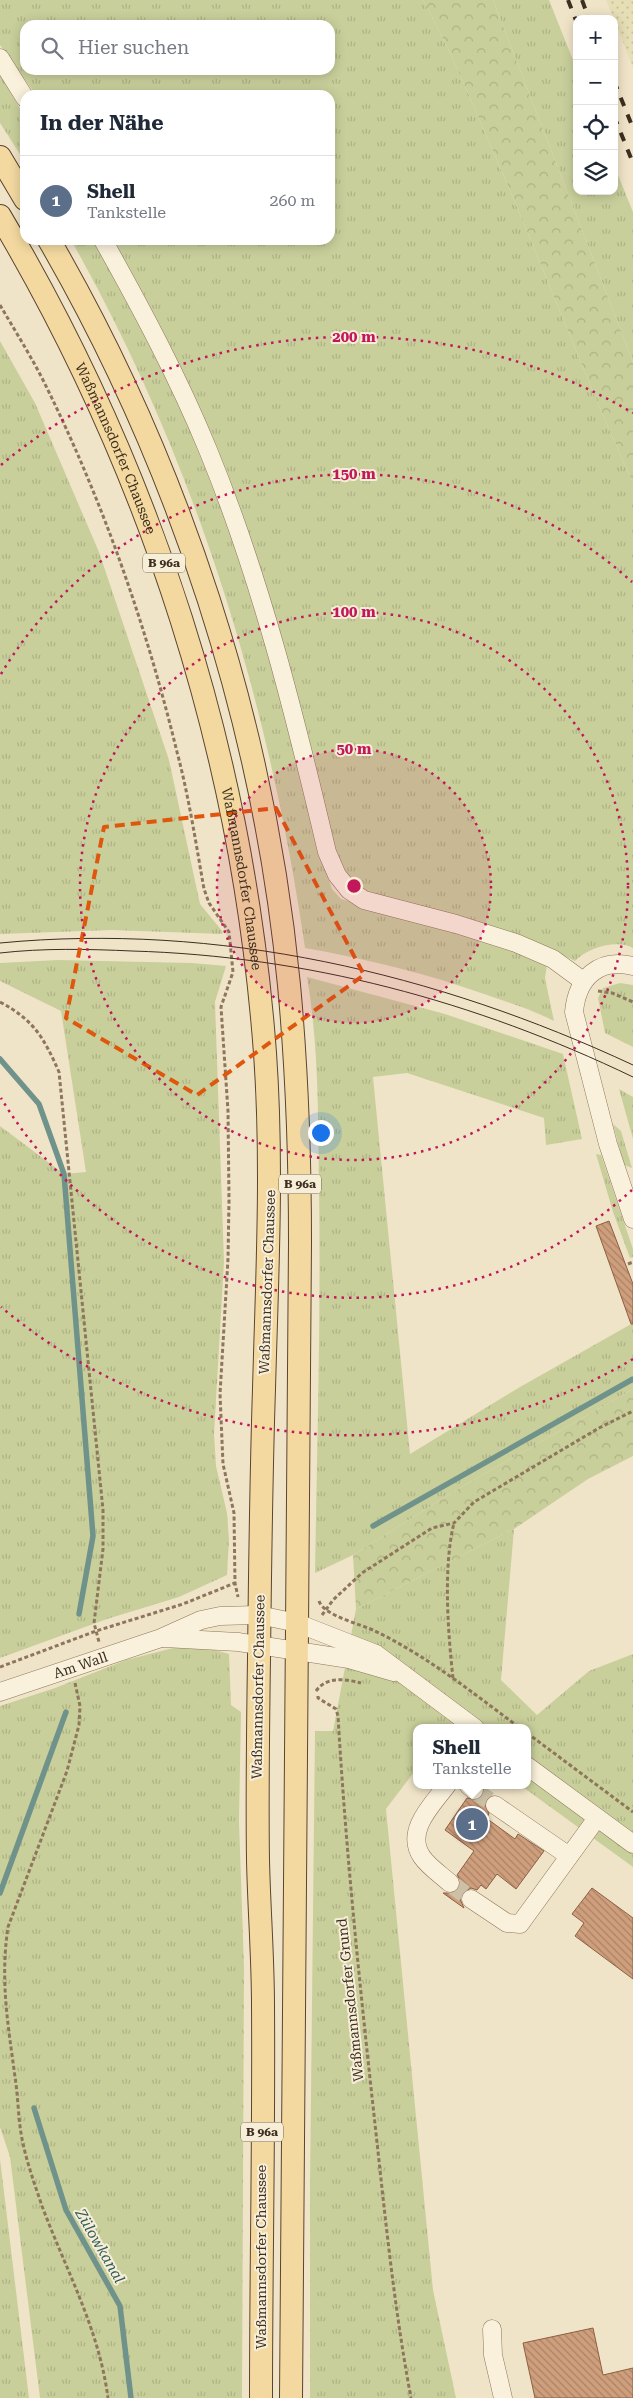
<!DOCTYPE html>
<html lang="de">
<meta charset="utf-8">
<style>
body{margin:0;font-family:"Roboto Serif",serif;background:#f2f2f3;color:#1f2937}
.controls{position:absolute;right:15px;top:15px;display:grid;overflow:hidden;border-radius:10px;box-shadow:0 2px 12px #0003}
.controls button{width:45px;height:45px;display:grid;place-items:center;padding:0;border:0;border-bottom:1px solid #e0e1e3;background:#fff;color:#1f2937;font:25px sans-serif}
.you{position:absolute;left:320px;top:1132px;width:18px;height:18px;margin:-12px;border:4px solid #fff;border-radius:50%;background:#1a73e8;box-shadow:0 0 0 8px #1a73e833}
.badge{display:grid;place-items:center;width:32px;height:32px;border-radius:50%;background:#d93025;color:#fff;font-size:16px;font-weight:700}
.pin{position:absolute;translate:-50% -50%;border:2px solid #fff;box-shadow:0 1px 5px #0006}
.popup{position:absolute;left:413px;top:1724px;width:118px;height:65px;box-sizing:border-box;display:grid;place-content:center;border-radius:10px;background:#fff;filter:drop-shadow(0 1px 4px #0005);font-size:16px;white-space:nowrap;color:#747a83}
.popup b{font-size:19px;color:#1f2937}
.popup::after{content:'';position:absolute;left:50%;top:100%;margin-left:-10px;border:10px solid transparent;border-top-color:#fff}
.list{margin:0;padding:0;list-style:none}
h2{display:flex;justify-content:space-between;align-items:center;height:65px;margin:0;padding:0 20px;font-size:21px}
h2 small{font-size:16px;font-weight:400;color:#747a83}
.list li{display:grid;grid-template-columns:32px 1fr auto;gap:15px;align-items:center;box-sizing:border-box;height:90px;padding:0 20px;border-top:1px solid #e0e1e3}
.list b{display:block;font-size:19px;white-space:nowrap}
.list p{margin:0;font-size:16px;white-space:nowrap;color:#747a83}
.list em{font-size:16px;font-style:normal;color:#747a83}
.icon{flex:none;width:28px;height:28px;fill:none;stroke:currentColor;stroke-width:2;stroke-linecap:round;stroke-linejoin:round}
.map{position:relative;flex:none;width:633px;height:2398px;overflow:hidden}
.search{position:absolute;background:#fff;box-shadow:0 2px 12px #0003;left:20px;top:20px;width:315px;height:55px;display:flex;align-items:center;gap:12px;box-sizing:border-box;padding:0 18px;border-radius:15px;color:#747a83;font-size:19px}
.panel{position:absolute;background:#fff;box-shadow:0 2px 12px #0003;left:20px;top:90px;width:315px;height:155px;border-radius:15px}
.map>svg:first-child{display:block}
</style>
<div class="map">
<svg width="633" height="2398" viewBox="0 0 633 2398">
<defs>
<pattern id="farmland-dots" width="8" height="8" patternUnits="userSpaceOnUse" patternTransform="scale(1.25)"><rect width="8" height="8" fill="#e6deb5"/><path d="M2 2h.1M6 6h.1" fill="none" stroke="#c6bf9b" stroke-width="1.8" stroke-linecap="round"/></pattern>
<pattern id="grass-tufts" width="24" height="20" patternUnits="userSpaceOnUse" patternTransform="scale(1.25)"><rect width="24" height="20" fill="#c9cf9b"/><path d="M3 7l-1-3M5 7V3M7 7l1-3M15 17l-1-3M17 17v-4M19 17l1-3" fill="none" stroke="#aeb285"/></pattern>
<pattern id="forest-crowns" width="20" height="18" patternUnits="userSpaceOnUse" patternTransform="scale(1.25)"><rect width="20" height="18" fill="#c9cf9b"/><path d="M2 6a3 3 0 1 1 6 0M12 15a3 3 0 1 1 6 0" fill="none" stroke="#aeb285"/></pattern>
<pattern id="building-back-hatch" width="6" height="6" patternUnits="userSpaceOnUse" patternTransform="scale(1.25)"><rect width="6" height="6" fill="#cf9f7d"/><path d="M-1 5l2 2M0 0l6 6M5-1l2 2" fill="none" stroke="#a98266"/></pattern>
</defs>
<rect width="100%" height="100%" fill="#f0e4c8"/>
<path fill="url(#farmland-dots)" d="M606 0H633V68L614 19Z"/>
<path fill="url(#grass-tufts)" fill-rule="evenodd" d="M0 0H423C450 49 471 100 493 151 541 261 583 373 633 483V948C616 939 588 948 575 961L531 940 376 896 349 880 339 865 182 375 143 294 112 240H330V95H36L0 45ZM25 25H330V70H25Z
M493 0H549L577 70V191H614V165L633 212V362Z
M0 75 25 117V162L0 123Z
M71 240H97C141 326 188 411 222 503 266 618 293 740 322 860L332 889 341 899 515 950 547 965 545 978 554 1021C533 1010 510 1003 487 995 428 974 367 959 305 948 269 700 195 459 71 240Z
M0 341 35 403 99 552 169 760 200 904 223 932 222 934 112 930 0 934Z
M58 960 192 963 226 966 215 1002 224 1262 214 1434 216 1466 227 1513 229 1540 227 1575 179 1597 107 1619 0 1658V1126L64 1174 86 1172 61 1011 0 981V963Z
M307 977 445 1014 563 1054 582 1139 546 1145 544 1118 407 1073 373 1077 410 1454 520 1387 633 1323V1389L458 1489 353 1555 315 1573C317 1445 321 1317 319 1189 318 1119 319 1047 307 977Z
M620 983 633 985V1047L605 1033 598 998 603 988Z
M619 1089 633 1097V1139Z
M613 1124 621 1131 632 1168 624 1165Z
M596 1154 601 1155 633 1249V1257L630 1258 613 1212Z
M514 1529 501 1680 537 1715 589 1671 633 1654V1867L520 1785H527V1728H417V1768L386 1809 433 2290 456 2398H310V2185L315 1731H333L356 1609Z
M177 1647 207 1648 229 1654 231 1705 241 1712 239 1821 244 1967 242 2398H40L10 2157 0 2127V1706L55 1688 126 1660Z
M0 2159 29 2398H0Z"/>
<path fill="url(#forest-crowns)" d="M423 0H493L633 362V483C583 373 541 261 493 151 471 100 450 49 423 0Z
M633 1389V1456L588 1479 514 1529 356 1609 353 1555 458 1489Z"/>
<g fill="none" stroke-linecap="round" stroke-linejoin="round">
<path stroke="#6f938a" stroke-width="5.5" d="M0 1059 39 1104 64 1174 93 1536 79 1614
M373 1526 633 1379
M0 1893 66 1712
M34 2108 66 2210 120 2306 131 2398"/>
</g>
<path fill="url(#building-back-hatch)" stroke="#8d5f41" d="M609 1221 633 1284V1324H631L596 1226Z
M484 1790 492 1795 485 1804 489 1814 486 1818 515 1839 518 1834 544 1851 516 1889 497 1874 486 1889 481 1885 477 1890 471 1888 462 1893 460 1899 464 1908 443 1893H453L458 1890 460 1880 457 1875 474 1851 445 1830 467 1798 478 1800 482 1796Z
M592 1888 633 1918V1979L575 1936 584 1923 572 1914Z
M593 2328 603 2375 633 2368V2398H535L523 2343Z"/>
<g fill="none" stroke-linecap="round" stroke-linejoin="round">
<path stroke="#ccc0a6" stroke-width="18" stroke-dasharray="18 9" stroke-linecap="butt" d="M474 1790 495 1805
M450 1883 471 1899"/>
<defs>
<g id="minor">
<path d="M0 58 25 98"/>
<path d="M103 240C141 308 178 377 208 450 261 579 295 716 327 852L337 875 349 890 364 900 456 924 516 943 553 959 583 981"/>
<path d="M633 966C598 957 577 979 574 1012L608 1144 633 1219"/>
<path d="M164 1638 238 1642 349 1659 394 1672"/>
<path id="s1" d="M0 1692 161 1638 201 1620 220 1616 259 1615 297 1623 376 1654 475 1728"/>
<path d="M527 1766 633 1844"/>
<path d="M447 1785C433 1804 404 1831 422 1857 429 1867 441 1875 450 1883"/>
<path d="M468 1785 474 1790"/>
<path d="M495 1805 569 1856"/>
<path d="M471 1899 507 1923 520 1924 597 1818"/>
<path d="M492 2329 493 2355 503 2398"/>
</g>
<g id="major">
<path d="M0 157 25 199"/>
<path id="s2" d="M0 216C152 472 243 756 265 1053 273 1165 267 1277 264 1389 261 1479 260 1568 259 1658 258 1725 257 1793 258 1860 259 1908 263 1957 263 2006 264 2136 261 2267 261 2398"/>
<path d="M49 240C180 466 264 725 289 985 297 1071 300 1156 300 1242L291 2398"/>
</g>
</defs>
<use href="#minor" stroke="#8d765c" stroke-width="19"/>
<use href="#major" stroke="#5b4430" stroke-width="24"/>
<path stroke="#8d765c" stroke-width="3" stroke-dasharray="4 2.5" stroke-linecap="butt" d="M0 305C14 329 29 353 42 378 101 496 146 624 177 752 189 797 196 844 204 889L209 903 229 932 233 972 221 1007 228 1111 229 1200 228 1259 220 1394 223 1464 234 1513 235 1583 238 1597
M598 991 612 993 633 1002
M0 1002C34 1020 44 1038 59 1072L103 1510V1549L94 1623 99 1642
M628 1264 633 1262
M319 1601C324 1616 361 1624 375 1631 427 1656 473 1693 520 1728
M322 1615 333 1600 362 1573 432 1528 454 1523 474 1502 599 1428 633 1411
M0 1667 96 1631 183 1604 235 1583
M453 1678C448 1633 443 1567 454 1523
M75 1683 80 1706 79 1725 67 1771 8 1927C0 1981 8 2024 15 2077 18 2095 18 2115 21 2133 25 2158 34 2182 42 2206 66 2270 99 2329 108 2398
M316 1691C327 1676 345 1679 361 1683
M318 1696V1698L336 1709 338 1716C346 1853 360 1988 375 2124 385 2215 394 2307 411 2398
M527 1733 633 1812"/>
<use href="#minor" stroke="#faf1dc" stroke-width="18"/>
<use href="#major" stroke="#f3d9a0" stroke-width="22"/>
<path stroke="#3d2e20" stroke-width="1" d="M0 943C218 922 436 973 633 1065
M0 953C43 948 88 949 132 951 307 956 475 1001 633 1077"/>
<path stroke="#3d2e20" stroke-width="4" stroke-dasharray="9 9" stroke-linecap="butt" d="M568 0 577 23
M582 0 589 19
M614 81 633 128
M614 116 633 163"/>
</g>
<path fill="none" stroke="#df570d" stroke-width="4" stroke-dasharray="10 6" stroke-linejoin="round" d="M276 808 364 975 197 1095 66 1018 104 827Z"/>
<circle cx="354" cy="886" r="137" fill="#c2185b" fill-opacity=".12"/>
<g fill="none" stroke="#c2185b" stroke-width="2.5" stroke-dasharray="2.5 5">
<circle cx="354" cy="886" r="137"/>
<circle cx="354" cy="886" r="274"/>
<path d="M632 1190A412 412 0 0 1 1 1098M1 674A412 412 0 0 1 632 582"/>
<path d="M633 1359A549 549 0 0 1 1 1307M1 465A549 549 0 0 1 633 413"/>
</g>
<g text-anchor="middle" stroke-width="4" stroke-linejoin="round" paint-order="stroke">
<g fill="#f7eed8" stroke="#756857" stroke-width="1">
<rect x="143" y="553.5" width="42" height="19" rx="4"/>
<rect x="279" y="1174.5" width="42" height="19" rx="4"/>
<rect x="241" y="2122.5" width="42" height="19" rx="4"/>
</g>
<g font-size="12" font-weight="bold" fill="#3d2e20">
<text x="164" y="567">B 96a</text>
<text x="300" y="1188">B 96a</text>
<text x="262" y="2136">B 96a</text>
</g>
<g font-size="14" fill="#3d2e20" stroke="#f7eed8">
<text dy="5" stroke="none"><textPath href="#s2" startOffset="260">Waßmannsdorfer Chaussee</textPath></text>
<text dy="5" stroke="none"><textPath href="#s2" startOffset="710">Waßmannsdorfer Chaussee</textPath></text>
<text transform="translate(267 1282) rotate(-88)" y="5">Waßmannsdorfer Chaussee</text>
<text dy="5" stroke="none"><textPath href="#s1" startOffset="85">Am Wall</textPath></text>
<text transform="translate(258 1687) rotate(-89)" y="5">Waßmannsdorfer Chaussee</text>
<text transform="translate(350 2000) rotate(-96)" y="5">Waßmannsdorfer Grund</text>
<text transform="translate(261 2257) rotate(-90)" y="5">Waßmannsdorfer Chaussee</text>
</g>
<g font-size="15" font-style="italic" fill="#2f5d5a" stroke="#f7eed8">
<text transform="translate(100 2246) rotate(60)" y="5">Zülowkanal</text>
</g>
</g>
<circle cx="354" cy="886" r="8" fill="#c2185b" stroke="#f7eed8" stroke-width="2.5"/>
<g font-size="15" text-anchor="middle" font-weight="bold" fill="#c2185b" stroke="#f7eed8" stroke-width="4" stroke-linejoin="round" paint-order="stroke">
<text x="354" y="342">200 m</text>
<text x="354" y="479">150 m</text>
<text x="354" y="617">100 m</text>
<text x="354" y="754">50 m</text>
</g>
</svg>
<div class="controls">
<button>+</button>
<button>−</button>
<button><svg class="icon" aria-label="locate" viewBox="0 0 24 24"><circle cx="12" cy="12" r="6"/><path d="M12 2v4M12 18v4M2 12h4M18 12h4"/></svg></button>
<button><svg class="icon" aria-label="layers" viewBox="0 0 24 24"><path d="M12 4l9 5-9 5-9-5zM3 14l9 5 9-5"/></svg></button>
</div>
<div class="you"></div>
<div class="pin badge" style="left:472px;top:1824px;background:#5c6f8a">1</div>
<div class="popup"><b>Shell</b>Tankstelle</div>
<div class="search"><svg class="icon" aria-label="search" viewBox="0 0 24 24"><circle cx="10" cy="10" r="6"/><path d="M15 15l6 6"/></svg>Hier suchen</div>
<section class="panel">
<h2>In der Nähe<small></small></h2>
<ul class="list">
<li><span class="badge" style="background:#5c6f8a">1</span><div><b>Shell</b><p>Tankstelle</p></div><em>260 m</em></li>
</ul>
</section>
</div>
